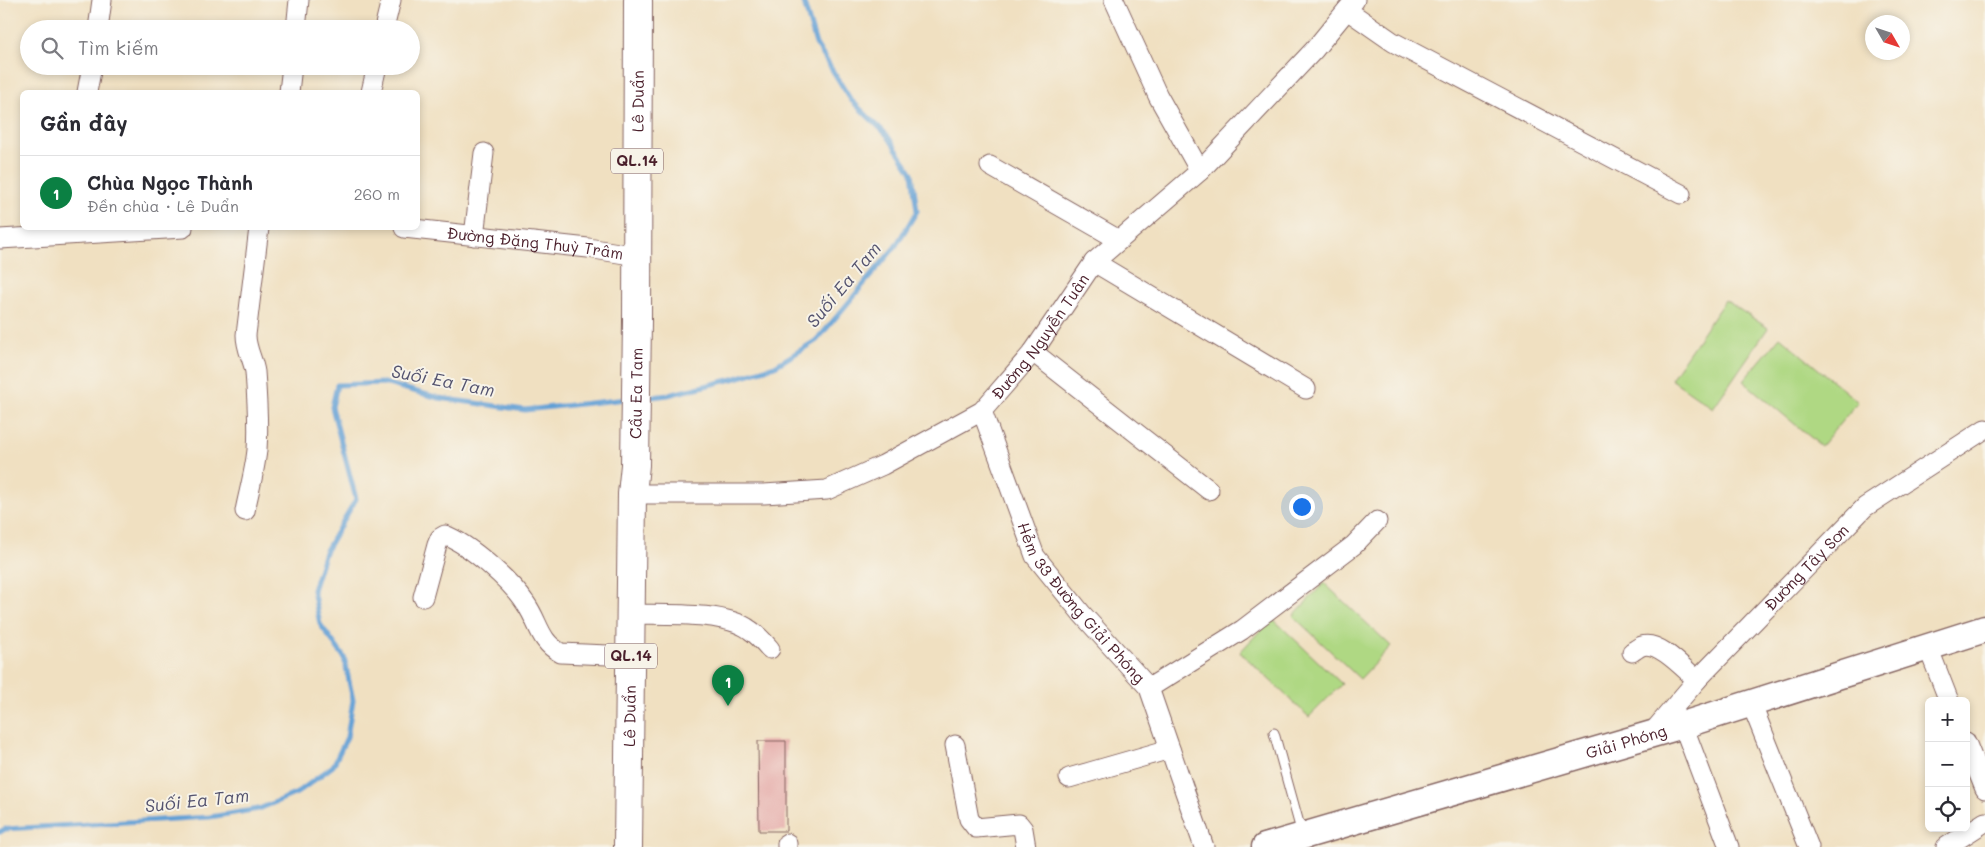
<!DOCTYPE html>
<html lang="vi">
<meta charset="utf-8">
<style>
body{margin:0;font-family:Mali,sans-serif;background:#f7f7f7;color:#2b2b33}
.controls{position:absolute;right:15px;bottom:15px;display:grid;overflow:hidden;border-radius:8px;box-shadow:0 2px 8px #0003}
.controls button{width:45px;height:45px;display:grid;place-items:center;padding:0;border:0;border-bottom:1px solid #e1e1e2;background:#fff;color:#2b2b33;font:25px sans-serif}
.compass{position:absolute;left:1865px;top:15px;width:45px;height:45px;border-radius:50%;background:#fff;box-shadow:0 2px 8px #0003;rotate:129deg}
.you{position:absolute;left:1301px;top:506px;width:18px;height:18px;margin:-12px;border:4px solid #fff;border-radius:50%;background:#1a73e8;box-shadow:0 0 0 8px #1a73e833}
.badge{display:grid;place-items:center;width:32px;height:32px;border-radius:50%;background:#0b8043;color:#fff;font-size:16px;font-weight:700}
.pin{position:absolute;translate:-50% -41px;filter:drop-shadow(0 1px 2px #0008)}
.pin::after{content:'';position:absolute;top:26px;width:18px;height:15px;background:inherit;clip-path:polygon(0 0,100% 0,50% 100%)}
.list{margin:0;padding:0;list-style:none}
h2{display:flex;justify-content:space-between;align-items:center;height:65px;margin:0;padding:0 20px;font-size:21px}
h2 small{font-size:16px;font-weight:400;color:#7c7c81}
.list li{display:grid;grid-template-columns:32px 1fr auto;gap:15px;align-items:center;box-sizing:border-box;height:75px;padding:0 20px;border-top:1px solid #e1e1e2}
.list b{display:block;font-size:19px;white-space:nowrap}
.list p{margin:0;font-size:16px;white-space:nowrap;color:#7c7c81}
.list em{font-size:16px;font-style:normal;color:#7c7c81}
.icon{flex:none;width:28px;height:28px;fill:none;stroke:currentColor;stroke-width:2;stroke-linecap:round;stroke-linejoin:round}
.map{position:relative;flex:none;width:1985px;height:847px;overflow:hidden}
.search{position:absolute;background:#fff;box-shadow:0 2px 8px #0003;left:20px;top:20px;width:400px;height:55px;display:flex;align-items:center;gap:12px;box-sizing:border-box;padding:0 18px;border-radius:28px;color:#7c7c81;font-size:19px}
.panel{position:absolute;background:#fff;box-shadow:0 2px 8px #0003;left:20px;top:90px;width:400px;height:140px;border-radius:8px}
.map>svg:first-child{display:block}
</style>
<div class="map">
<svg width="1985" height="847" viewBox="0 0 1985 847">
<rect width="100%" height="100%" fill="#f7f3e8"/>
<filter id="ink" filterUnits="userSpaceOnUse"><feTurbulence type="fractalNoise" baseFrequency=".02" numOctaves="2"/><feDisplacementMap in="SourceGraphic" scale="10" xChannelSelector="R" yChannelSelector="G"/><feConvolveMatrix kernelMatrix="1 2 1 2 8 2 1 2 1" color-interpolation-filters="sRGB"/></filter>
<filter id="wash" filterUnits="userSpaceOnUse"><feTurbulence type="fractalNoise" baseFrequency=".0096" numOctaves="4" result="noise"/><feDisplacementMap in="SourceGraphic" scale="20" xChannelSelector="R" yChannelSelector="G"/><feGaussianBlur stdDeviation="1.12" result="paint"/><feColorMatrix in="noise" values="0 0 0 0 0 0 0 0 0 0 0 0 0 0 0 0 0 1.4 0 .05"/><feComposite in="paint" operator="in"/></filter>
<g filter="url(#wash)">
<rect width="100%" height="100%" fill="#f0e0c1"/>
<path fill="#afd883" stroke="#7c7c57" d="M1725 300 1768 328 1713 408 1671 379Z
M1780 337 1858 402 1821 446 1743 381Z
M1324 583 1391 646 1360 679 1293 616Z
M1272 618 1342 684 1309 717 1240 652Z"/>
<g fill="none" stroke-linecap="round" stroke-linejoin="round">
<path stroke="#64a0d5" stroke-width="5" d="M645 398 668 395 733 379 775 366 817 340 895 247 917 211 912 173 887 135 851 100 816 44 803 0
M0 832 5 829 210 817 259 809 297 793 333 766 347 737 353 700 344 657 320 624 313 590 325 552 356 499 332 407 337 385 384 383 439 398 525 410 627 399"/>
</g>
<g id="blocks">
<path fill="#e4a6a4" d="M758 741H786V831H759Z"/>
</g>
</g>
<g filter="url(#ink)">
<use href="#blocks" fill-opacity="0" stroke="#846360" stroke-width="1"/>
<g fill="none" stroke-linecap="round" stroke-linejoin="round">
<defs>
<path id="lane" d="M1274 733 1302 834"/>
<g id="street">
<path d="M1114 0 1158 96 1200 171"/>
<path d="M1347 10 1393 42 1681 194"/>
<path d="M98 29 102 0"/>
<path d="M296 29 299 0"/>
<path d="M384 29 391 0"/>
<path d="M87 92 92 66"/>
<path d="M289 92 292 66"/>
<path d="M371 92 377 66"/>
<path d="M990 166 1119 240"/>
<path id="s1" d="M404 228 588 248 637 256"/>
<path d="M474 236 484 153"/>
<path d="M0 239 183 228"/>
<path d="M1094 262 1306 389"/>
<path d="M1033 352 1209 490"/>
<path id="s2" d="M982 411 1035 556 1082 614 1149 688 1204 847"/>
<path id="s3" d="M632 494H764L827 490 883 465 982 411 1033 352 1094 262 1200 171 1314 50 1355 0"/>
<path d="M245 511C249 491 255 470 257 450 259 424 257 398 255 372 253 359 246 349 246 335L259 228"/>
<path d="M423 597 437 545 440 538 445 535C470 545 511 581 526 604 539 622 539 642 561 653L631 656"/>
<path d="M631 614C663 615 725 611 750 630 758 635 764 642 770 649"/>
<path d="M1928 647 1949 701"/>
<path d="M1632 652C1635 650 1639 647 1642 646 1659 640 1685 670 1697 680"/>
<path d="M1149 688 1242 630 1354 545 1377 521"/>
<path d="M1751 703 1809 847"/>
<path d="M1683 725 1729 847"/>
<path id="s4" d="M1651 734 1697 680 1865 507 1985 429"/>
<path d="M1966 742 1985 789"/>
<path d="M955 745 969 819 976 828 1019 824 1023 829 1026 847"/>
<path d="M1069 778 1170 749"/>
<path d="M787 847V843"/>
<path d="M1946 847 1985 822"/>
</g>
<g id="secondary">
<path id="s5" d="M1265 847 1683 725 1985 629"/>
</g>
<g id="primary">
<path id="s6" d="M628 847 632 494 635 465 637 321 638 0"/>
</g>
</defs>
<use href="#lane" stroke="#846360" stroke-width="11"/>
<use href="#street" stroke="#846360" stroke-width="21"/>
<use href="#secondary" stroke="#846360" stroke-width="29"/>
<use href="#primary" stroke="#846360" stroke-width="30"/>
<use href="#lane" stroke="#fff" stroke-width="9"/>
<use href="#street" stroke="#fff" stroke-width="19"/>
<use href="#secondary" stroke="#fff" stroke-width="26"/>
<use href="#primary" stroke="#fff" stroke-width="28"/>
</g>
</g>
<g text-anchor="middle" stroke-width="4" stroke-linejoin="round" paint-order="stroke">
<g fill="#f7f3e8" stroke="#7e5f64" stroke-width="1">
<rect x="611" y="148.5" width="52" height="25" rx="4"/>
<rect x="605" y="643.5" width="52" height="25" rx="4"/>
</g>
<g font-size="15" font-weight="bold" fill="#4a1f2b">
<text x="637" y="166">QL.14</text>
<text x="631" y="661">QL.14</text>
</g>
<g font-size="16" fill="#4a1f2b" stroke="#f7f3e8">
<text dy="6" stroke="none"><textPath href="#s6" startOffset="746">Lê Duẩn</textPath></text>
<text dy="6" stroke="none"><textPath href="#s1" startOffset="132">Đường Đặng Thuỳ Trâm</textPath></text>
<text dy="6" stroke="none"><textPath href="#s3" startOffset="464">Đường Nguyễn Tuân</textPath></text>
<text dy="6" stroke="none"><textPath href="#s6" startOffset="454">Cầu Ea Tam</textPath></text>
<text dy="6" stroke="none"><textPath href="#s4" startOffset="228">Đường Tây Sơn</textPath></text>
<text dy="6" stroke="none"><textPath href="#s2" startOffset="219">Hẻm 33 Đường Giải Phóng</textPath></text>
<text dy="6" stroke="none"><textPath href="#s6" startOffset="131">Lê Duẩn</textPath></text>
<text dy="6" stroke="none"><textPath href="#s5" startOffset="376">Giải Phóng</textPath></text>
</g>
<g font-size="18" font-style="italic" fill="#54536f" stroke="#f7f3e8">
<text transform="translate(844 285) rotate(-50)" y="6">Suối Ea Tam</text>
<text transform="translate(443 381) rotate(11)" y="6">Suối Ea Tam</text>
<text transform="translate(197 801) rotate(-6)" y="6">Suối Ea Tam</text>
</g>
</g>
</svg>
<div class="controls">
<button>+</button>
<button>−</button>
<button><svg class="icon" aria-label="locate" viewBox="0 0 24 24"><circle cx="12" cy="12" r="6"/><path d="M12 2v4M12 18v4M2 12h4M18 12h4"/></svg></button>
</div>
<svg class="compass" viewBox="-18 -18 36 36"><path d="M0-13l5 13h-10z" fill="#e53935"/><path d="M0 13l5-13h-10z" fill="#7c7c81"/></svg>
<div class="you"></div>
<div class="pin badge" style="left:728px;top:706px">1</div>
<div class="search"><svg class="icon" aria-label="search" viewBox="0 0 24 24"><circle cx="10" cy="10" r="6"/><path d="M15 15l6 6"/></svg>Tìm kiếm</div>
<section class="panel">
<h2>Gần đây<small></small></h2>
<ul class="list">
<li><span class="badge">1</span><div><b>Chùa Ngọc Thành</b><p>Đền chùa · Lê Duẩn</p></div><em>260 m</em></li>
</ul>
</section>
</div>
